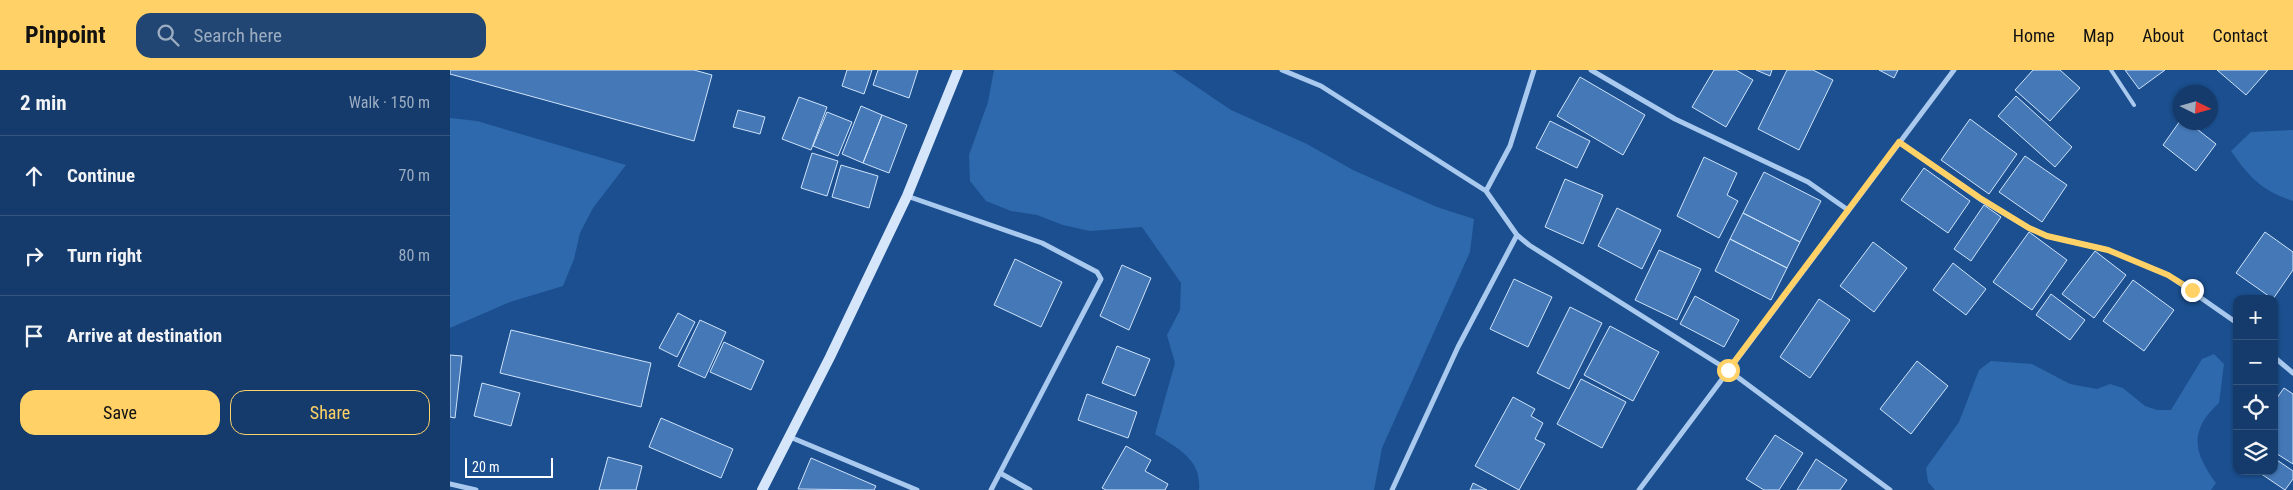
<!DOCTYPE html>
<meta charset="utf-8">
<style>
body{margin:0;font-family:"Roboto Condensed",sans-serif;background:#214673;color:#f1f3f6}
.controls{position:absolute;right:15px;bottom:15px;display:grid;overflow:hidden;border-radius:10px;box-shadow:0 1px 4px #0004}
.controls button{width:45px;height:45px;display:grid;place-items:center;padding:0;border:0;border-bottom:1px solid #33557e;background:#143b6b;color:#f1f3f6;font:25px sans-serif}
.compass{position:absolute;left:1723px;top:15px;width:45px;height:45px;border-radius:50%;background:#143b6b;box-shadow:0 1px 4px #0004;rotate:95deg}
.scale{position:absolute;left:15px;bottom:12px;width:88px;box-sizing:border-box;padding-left:5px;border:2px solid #fff;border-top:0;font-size:14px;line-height:18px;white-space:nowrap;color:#fff;-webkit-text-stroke:4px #1b4f8f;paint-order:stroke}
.stop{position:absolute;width:15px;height:15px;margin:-11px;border:4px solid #ffd166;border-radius:50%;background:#fff}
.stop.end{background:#ffd166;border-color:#fff;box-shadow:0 1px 5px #0008}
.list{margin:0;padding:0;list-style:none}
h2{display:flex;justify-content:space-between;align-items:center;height:65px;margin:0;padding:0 20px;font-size:21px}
h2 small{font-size:16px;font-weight:400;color:#9dadc1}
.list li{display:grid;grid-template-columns:32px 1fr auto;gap:15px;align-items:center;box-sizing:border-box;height:80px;padding:0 20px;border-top:1px solid #33557e}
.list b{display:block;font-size:19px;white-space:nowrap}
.list em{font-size:16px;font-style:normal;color:#9dadc1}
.actions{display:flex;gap:10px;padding:15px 20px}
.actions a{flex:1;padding:11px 0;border:1px solid #ffd166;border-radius:15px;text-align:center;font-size:18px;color:#ffd166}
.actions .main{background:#ffd166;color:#111}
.icon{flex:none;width:28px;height:28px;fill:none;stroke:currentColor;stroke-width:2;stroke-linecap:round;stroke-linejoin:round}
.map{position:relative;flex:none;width:1843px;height:420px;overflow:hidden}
header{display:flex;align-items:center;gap:30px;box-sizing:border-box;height:70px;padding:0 25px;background:#ffd166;color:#111}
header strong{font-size:24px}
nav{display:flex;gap:28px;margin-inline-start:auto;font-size:18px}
.search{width:350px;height:45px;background:#214673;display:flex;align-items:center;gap:12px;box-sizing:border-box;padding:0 18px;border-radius:15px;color:#9dadc1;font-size:19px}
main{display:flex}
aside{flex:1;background:#143b6b}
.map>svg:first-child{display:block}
</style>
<header>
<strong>Pinpoint</strong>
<div class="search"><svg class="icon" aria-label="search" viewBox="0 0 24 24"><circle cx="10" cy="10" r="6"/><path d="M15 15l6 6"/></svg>Search here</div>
<nav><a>Home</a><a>Map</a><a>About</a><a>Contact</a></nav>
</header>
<main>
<aside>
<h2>2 min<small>Walk · 150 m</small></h2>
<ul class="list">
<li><svg class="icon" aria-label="ahead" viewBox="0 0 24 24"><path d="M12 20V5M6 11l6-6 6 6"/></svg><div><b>Continue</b></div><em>70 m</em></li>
<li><svg class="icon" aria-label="right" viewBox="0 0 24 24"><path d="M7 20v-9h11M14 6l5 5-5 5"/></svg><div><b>Turn right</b></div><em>80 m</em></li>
<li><svg class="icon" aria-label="arrive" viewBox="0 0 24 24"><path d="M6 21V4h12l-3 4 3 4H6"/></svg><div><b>Arrive at destination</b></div></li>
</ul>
<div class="actions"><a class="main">Save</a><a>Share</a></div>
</aside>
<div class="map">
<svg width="1843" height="420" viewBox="0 0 1843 420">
<rect width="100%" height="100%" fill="#1b4f8f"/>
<path fill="#2e69ad" d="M544 0H722L781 40 857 74 903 100 987 137 1024 149 1020 182 932 378 924 420H749C752 389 727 378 705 364L725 293 717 265 730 240 731 213 692 157 640 161 613 155 587 145 561 141 536 131 520 111 519 85 538 32Z
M0 48 27 51 176 95 143 138 130 163 124 189 113 216 60 232 0 258Z
M1843 60V131C1811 120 1801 109 1781 81L1801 62Z
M1764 284 1774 294 1769 333C1738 361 1744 383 1766 413L1761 420H1485L1478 412 1476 398 1509 352 1529 300 1541 291 1582 294 1620 314 1647 319 1660 314 1673 318 1695 336 1707 340H1721L1752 289Z"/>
<path fill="#4478b7" stroke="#cfe3fa" d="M0 0H244L262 5 244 71 0 4Z
M397 0H422L414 24 392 16Z
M428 0H468L459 28 423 15Z
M1264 0H1286L1303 10 1276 57 1242 37Z
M1306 0H1322L1320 6Z
M1337 0H1363L1383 10 1349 80 1308 59Z
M1429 0H1448L1444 8Z
M1583 0H1610L1630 18 1600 51 1565 20Z
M1675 0H1715L1689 19Z
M1767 0H1818L1796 25Z
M1130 7 1195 45 1173 85 1107 46Z
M1566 26 1622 77 1605 97 1548 46Z
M349 27 377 37 361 80 332 69Z
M411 36 432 45 413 93 392 84Z
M288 40 315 47 310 64 283 57Z
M377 42 402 52 388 86 363 76Z
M432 45 457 55 439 103 413 93Z
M1520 49 1567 84 1539 124 1491 90Z
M1100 51 1140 71 1127 98 1086 78Z
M1730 51 1738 52 1766 74 1746 101 1713 75Z
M362 83 388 91 377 126 351 118Z
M1575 86 1617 115 1592 152 1549 122Z
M1254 87 1287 103 1277 125 1288 131 1269 168 1227 146Z
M391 95 428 106 419 138 382 127Z
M1474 98 1520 131 1498 163 1451 130Z
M1314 102 1371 131 1350 172 1293 143Z
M1115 109 1153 125 1133 174 1095 157Z
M1534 135 1551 147 1521 191 1504 179Z
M1167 138 1211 160 1192 199 1148 176Z
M1293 143 1350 172 1337 198 1280 169Z
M1579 162 1617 190 1582 240 1543 212Z
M1815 162 1843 182V200L1823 229 1786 203Z
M1280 169 1337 198 1321 230 1265 201Z
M1423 172 1457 198 1424 242 1390 216Z
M1209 180 1251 199 1227 250 1185 230Z
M1645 181 1676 205 1644 248 1612 224Z
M565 189 612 212 591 257 544 235Z
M1503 193 1536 219 1516 245 1483 220Z
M672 195 701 208 679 260 650 246Z
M1064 209 1102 227 1078 277 1040 259Z
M1683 210 1724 240 1694 281 1653 251Z
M1601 224 1635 250 1620 270 1586 245Z
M1245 226 1289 250 1274 277 1230 254Z
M1369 229 1400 250 1360 308 1330 287Z
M1120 237 1152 253 1119 319 1087 303Z
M228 243 245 252 227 287 209 278Z
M250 250 276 262 255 308 228 296Z
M1160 256 1209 282 1183 331 1134 305Z
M61 260 201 293 191 337 50 303Z
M274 272 314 291 301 320 260 302Z
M667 276 700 289 685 326 652 313Z
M0 285 12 286 5 348 0 347Z
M1467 291 1498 316 1461 364 1430 339Z
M1131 309 1176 332 1152 378 1107 354Z
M32 313 70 323 61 356 24 346Z
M1834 318 1843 324V394L1824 382V332Z
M637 324 687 342 678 368 628 350Z
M1063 327 1085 339 1081 346 1093 353 1085 369 1095 374 1069 420 1025 396Z
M211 348 283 379 271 408 199 377Z
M1325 365 1353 383 1329 420H1314L1296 409Z
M676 376 701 390 695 401 718 414 715 420H656L652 418Z
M158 387 192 396 186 420H149Z
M361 388 426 416 424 420 348 419Z
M1824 388 1843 401V409L1835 420 1807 401H1824Z
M1366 389 1397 410 1390 420H1347Z
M1023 413 1037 420H1020Z"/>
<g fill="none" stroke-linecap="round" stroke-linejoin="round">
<path stroke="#a9c9ee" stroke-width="4" d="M1661 0 1684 35"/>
<path stroke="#a9c9ee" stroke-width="5" d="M832 0 871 16 1036 121 1067 165 1079 175 1278 300 1440 420
M1141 0 1225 49 1358 112 1398 140
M1449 72 1530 129 1579 158 1597 166 1658 180 1718 205 1787 253
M1036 121 1060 76 1084 0
M457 126 592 173 647 202 651 209 541 420
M1824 287 1843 303
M340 367 467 420
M550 403 580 420
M0 414 26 420
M942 420 1008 277 1067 165
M1189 420 1504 0"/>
<path stroke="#d6e6fa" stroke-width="10" d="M312 420 380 287 457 126 508 0"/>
</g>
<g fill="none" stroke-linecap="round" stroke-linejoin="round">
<path stroke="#ffd166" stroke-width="6" d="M1278 300 1449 72 1530 128 1579 158 1597 166 1658 180 1718 205 1742 220"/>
</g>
</svg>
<div class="controls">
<button>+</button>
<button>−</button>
<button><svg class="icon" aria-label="locate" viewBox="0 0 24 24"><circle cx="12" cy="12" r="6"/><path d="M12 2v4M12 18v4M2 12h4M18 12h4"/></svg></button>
<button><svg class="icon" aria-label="layers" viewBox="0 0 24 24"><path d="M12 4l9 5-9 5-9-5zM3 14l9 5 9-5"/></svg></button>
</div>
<svg class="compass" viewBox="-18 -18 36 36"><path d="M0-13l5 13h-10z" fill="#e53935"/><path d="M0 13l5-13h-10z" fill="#9dadc1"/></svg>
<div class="scale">20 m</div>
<div class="stop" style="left:1278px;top:300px"></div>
<div class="stop end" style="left:1742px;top:220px"></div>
</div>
</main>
